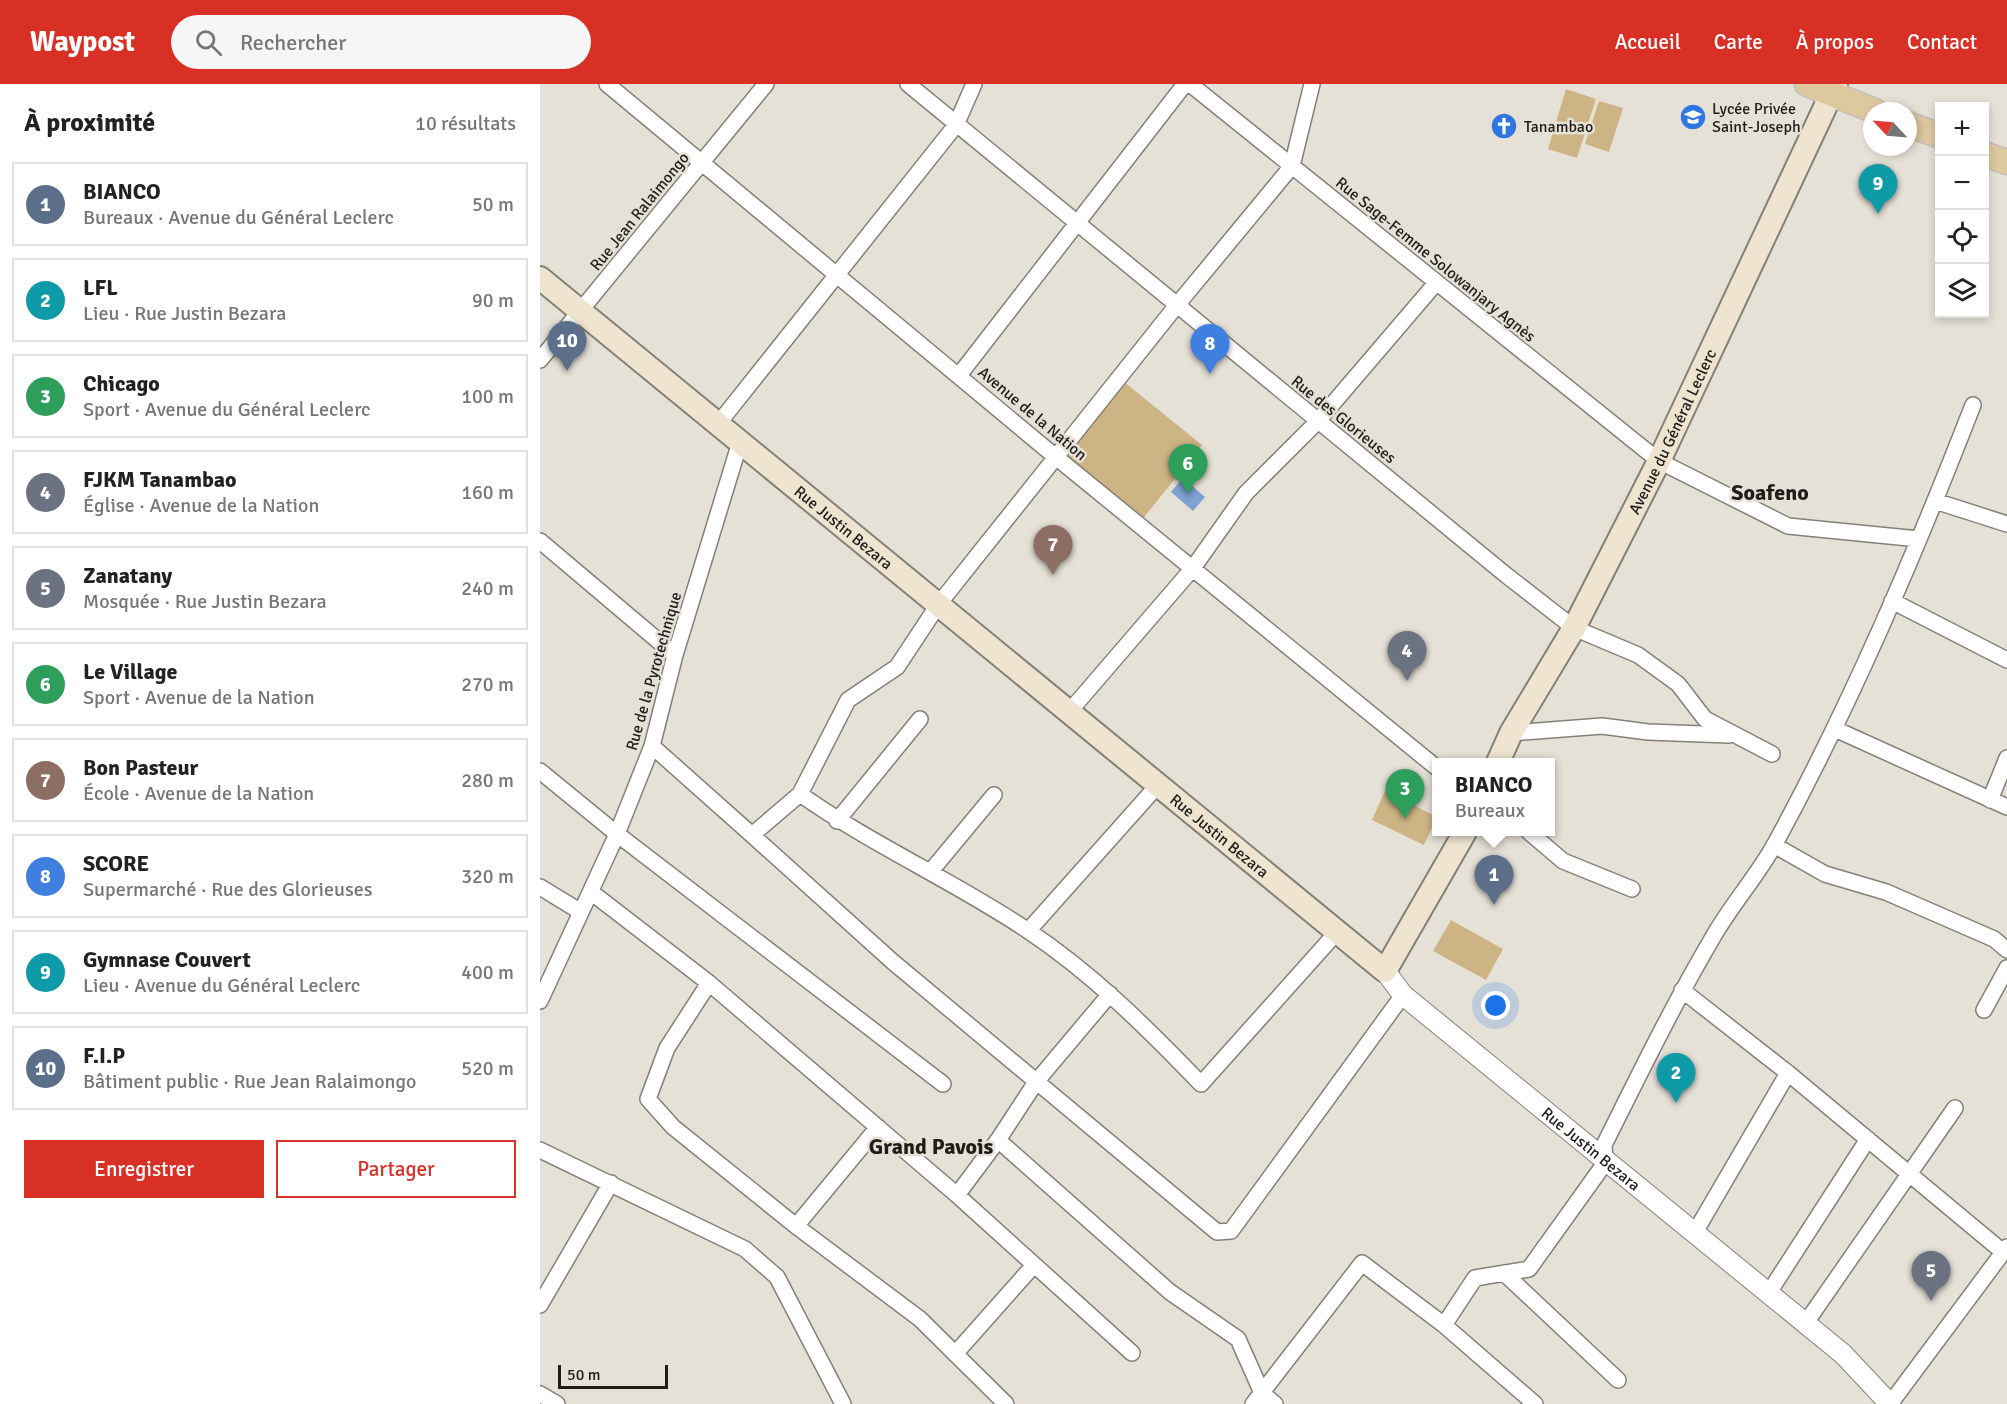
<!DOCTYPE html>
<html lang="fr">
<meta charset="utf-8">
<style>
body{margin:0;font-family:Signika,sans-serif;background:#f6f6f6;color:#222}
.controls{position:absolute;right:18px;top:18px;display:grid;overflow:hidden;border-radius:0px;box-shadow:0 3px 9px #0003}
.controls button{width:54px;height:54px;display:grid;place-items:center;padding:0;border:0;border-bottom:2px solid #e0e0e0;background:#fff;color:#222;font:30px sans-serif}
.compass{position:absolute;left:1323px;top:18px;width:54px;height:54px;border-radius:50%;background:#fff;box-shadow:0 3px 9px #0003;rotate:296deg}
.scale{position:absolute;left:18px;bottom:15px;width:110px;box-sizing:border-box;padding-left:6px;border:3px solid #1e1d19;border-top:0;font-size:16px;line-height:21px;white-space:nowrap;color:#1e1d19;-webkit-text-stroke:4px #e6e1d7;paint-order:stroke}
.you{position:absolute;left:956px;top:922px;width:21px;height:21px;margin:-15px;border:4px solid #fff;border-radius:50%;background:#1a73e8;box-shadow:0 0 0 9px #1a73e833}
.badge{display:grid;place-items:center;width:39px;height:39px;border-radius:50%;background:#d93025;color:#fff;font-size:20px;font-weight:700}
.pin{position:absolute;translate:-50% -50px;filter:drop-shadow(0 2px 3px #0008)}
.pin::after{content:'';position:absolute;top:32px;width:21px;height:18px;background:inherit;clip-path:polygon(0 0,100% 0,50% 100%)}
.popup{position:absolute;left:892px;top:674px;width:123px;height:78px;box-sizing:border-box;display:grid;place-content:center;border-radius:0px;background:#fff;filter:drop-shadow(0 2px 4px #0005);font-size:20px;white-space:nowrap;color:#767676}
.popup b{font-size:22px;color:#222}
.popup::after{content:'';position:absolute;left:50%;top:100%;margin-left:-12px;border:12px solid transparent;border-top-color:#fff}
.list{margin:0;padding:0;list-style:none}
h2{display:flex;justify-content:space-between;align-items:center;height:78px;margin:0;padding:0 24px;font-size:26px}
h2 small{font-size:20px;font-weight:400;color:#767676}
.list li{display:grid;grid-template-columns:39px 1fr auto;gap:18px;align-items:center;box-sizing:border-box;height:84px;margin:0 12px 12px;padding:0 12px;border:2px solid #e0e0e0;border-radius:0px}
.list b{display:block;font-size:22px;white-space:nowrap}
.list p{margin:0;font-size:20px;white-space:nowrap;color:#767676}
.list em{font-size:20px;font-style:normal;color:#767676}
.actions{display:flex;gap:12px;padding:18px 24px}
.actions a{flex:1;padding:14px 0;border:2px solid #d93025;border-radius:0px;text-align:center;font-size:21px;color:#d93025}
.actions .main{background:#d93025;color:#fff}
.icon{flex:none;width:33px;height:33px;fill:none;stroke:currentColor;stroke-width:2;stroke-linecap:round;stroke-linejoin:round}
.map{position:relative;flex:none;width:1467px;height:1320px;overflow:hidden}
header{display:flex;align-items:center;gap:36px;box-sizing:border-box;height:84px;padding:0 30px;background:#d93025;color:#fff}
header strong{font-size:28px}
nav{display:flex;gap:33px;margin-inline-start:auto;font-size:21px}
.search{width:420px;height:54px;background:#f6f6f6;display:flex;align-items:center;gap:15px;box-sizing:border-box;padding:0 21px;border-radius:33px;color:#767676;font-size:22px}
main{display:flex}
aside{flex:1;background:#fff}
.map>svg:first-child{display:block}
</style>
<header>
<strong>Waypost</strong>
<div class="search"><svg class="icon" aria-label="search" viewBox="0 0 24 24"><circle cx="10" cy="10" r="6"/><path d="M15 15l6 6"/></svg>Rechercher</div>
<nav><a>Accueil</a><a>Carte</a><a>À propos</a><a>Contact</a></nav>
</header>
<main>
<aside>
<h2>À proximité<small>10 résultats</small></h2>
<ul class="list">
<li><span class="badge" style="background:#5c6f8a">1</span><div><b>BIANCO</b><p>Bureaux · Avenue du Général Leclerc</p></div><em>50 m</em></li>
<li><span class="badge" style="background:#0f9aa8">2</span><div><b>LFL</b><p>Lieu · Rue Justin Bezara</p></div><em>90 m</em></li>
<li><span class="badge" style="background:#2e9e5b">3</span><div><b>Chicago</b><p>Sport · Avenue du Général Leclerc</p></div><em>100 m</em></li>
<li><span class="badge" style="background:#6b7280">4</span><div><b>FJKM Tanambao</b><p>Église · Avenue de la Nation</p></div><em>160 m</em></li>
<li><span class="badge" style="background:#6b7280">5</span><div><b>Zanatany</b><p>Mosquée · Rue Justin Bezara</p></div><em>240 m</em></li>
<li><span class="badge" style="background:#2e9e5b">6</span><div><b>Le Village</b><p>Sport · Avenue de la Nation</p></div><em>270 m</em></li>
<li><span class="badge" style="background:#8d6e63">7</span><div><b>Bon Pasteur</b><p>École · Avenue de la Nation</p></div><em>280 m</em></li>
<li><span class="badge" style="background:#3f7fe0">8</span><div><b>SCORE</b><p>Supermarché · Rue des Glorieuses</p></div><em>320 m</em></li>
<li><span class="badge" style="background:#0f9aa8">9</span><div><b>Gymnase Couvert</b><p>Lieu · Avenue du Général Leclerc</p></div><em>400 m</em></li>
<li><span class="badge" style="background:#5c6f8a">10</span><div><b>F.I.P</b><p>Bâtiment public · Rue Jean Ralaimongo</p></div><em>520 m</em></li>
</ul>
<div class="actions"><a class="main">Enregistrer</a><a>Partager</a></div>
</aside>
<div class="map">
<svg width="1467" height="1320" viewBox="0 0 1467 1320">
<rect width="100%" height="100%" fill="#e6e1d7"/>
<path fill="#cdb485" d="M1026 5 1056 15 1037 74 1008 65Z
M1059 17 1083 24 1069 68 1045 60Z
M583 297 662 361 601 437 523 372Z
M845 707 897 733 884 761 832 736Z
M911 836 963 865 946 896 893 867Z"/>
<path fill="#80a1d3" d="M643 394 665 413 653 427 631 408Z"/>
<g fill="none" stroke-linecap="round" stroke-linejoin="round">
<defs>
<path id="minor" d="M67 0 517 374 897 684
M368 0 966 491 1034 544 1098 571 1138 600 1165 635 1232 670
M650 0 1119 377 1248 442 1379 455
M0 276 226 0
M420 290 645 0
M178 340 416 41 434 0
M1395 417 1467 440
M0 457 135 571
M1352 517 1467 576
M529 628 653 484 706 409 778 337 896 199
M1295 645 1467 723
M971 649 1062 642 1108 648 1189 651
M112 662 212 751 260 710 308 616 357 583 398 521 637 221 752 82 772 0
M0 687 77 750 403 1000
M260 710C332 761 414 797 487 846 552 889 607 944 661 1000L797 848
M1450 716 1467 674
M297 737 380 635
M989 748 1023 777 1092 805
M212 751 353 878 677 1148 691 1147 863 911
M1234 761 1285 790 1346 808 1454 855 1467 866
M391 787 454 711
M0 803 41 828
M51 808 169 899 417 1111 592 1269
M488 847 618 701
M169 899 127 964 108 1015 133 1043 256 1142 380 1235 466 1320
M1142 906 1248 989 1463 1168
M0 917 77 750 112 662 135 571 200 358
M1444 926 1467 884
M458 1056 496 998 570 910
M0 1066 205 1165 237 1193 303 1320
M417 1111 458 1056 630 1208 698 1255 722 1309 735 1320
M256 1142 338 1043
M1154 1150 1248 989
M964 1189 1078 1296
M1228 1210 1328 1055
M0 1221 71 1099
M1265 1240 1415 1024
M415 1270 494 1181
M0 1310 17 1320
M713 1320 822 1179 904 1241
M995 1320 904 1241 935 1194 989 1185 1065 1079 1064 1061C1099 991 1133 921 1173 853 1192 820 1218 791 1236 758 1312 618 1375 470 1433 321
M1350 1320 1467 1163"/>
<g id="tertiary">
<path id="s1" d="M845 887 863 911 1303 1270 1350 1320"/>
</g>
<g id="secondary">
<path id="s2" d="M0 194 845 887 925 748"/>
<path id="s3" d="M958 678 971 649 1034 544 1119 377 1296 0"/>
</g>
<path id="primary" d="M1267 0 1335 27
M1368 40 1400 52
M1444 70 1467 78"/>
</defs>
<use href="#minor" stroke="#848077" stroke-width="18"/>
<use href="#tertiary" stroke="#848077" stroke-width="22"/>
<use href="#secondary" stroke="#848077" stroke-width="26"/>
<use href="#primary" stroke="#c0c0bf" stroke-width="27"/>
<use href="#minor" stroke="#fff" stroke-width="15"/>
<use href="#tertiary" stroke="#fff" stroke-width="20"/>
<use href="#secondary" stroke="#eee4d0" stroke-width="22"/>
<use href="#primary" stroke="#ddc8a0" stroke-width="24"/>
</g>
<defs>
<symbol id="school-disc" viewBox="-11 -11 22 22"><circle r="9.5" fill="#2f76e2" stroke="#e6e1d7"/><path d="M0-5L7-2L0 1L-7-2ZM-4 1L0 2.5L4 1V4Q0 6-4 4Z" fill="#fff"/></symbol>
<symbol id="church-disc" viewBox="-11 -11 22 22"><circle r="9.5" fill="#2f76e2" stroke="#e6e1d7"/><path d="M-1.2-6h2.4v3.5h3.3v2.4h-3.3V6h-2.4V-.1h-3.3v-2.4h3.3Z" fill="#fff"/></symbol>
</defs>
<g fill-rule="evenodd">
<use href="#school-disc" x="1138" y="18" width="30" height="30"/>
<use href="#church-disc" x="949" y="27" width="30" height="30"/>
</g>
<g text-anchor="middle" stroke-width="5" stroke-linejoin="round" paint-order="stroke">
<g font-size="16" fill="#1e1d19" stroke="#e6e1d7" text-anchor="start">
<text x="1172" y="30">Lycée Privée<tspan x="1172" dy="18">Saint-Joseph</tspan></text>
<text x="984" y="48">Tanambao</text>
</g>
<g font-size="16" fill="#1e1d19" stroke="#e6e1d7">
<text transform="translate(99 127) rotate(-51)" y="6">Rue Jean Ralaimongo</text>
<text transform="translate(896 175) rotate(39)" y="6">Rue Sage-Femme Solowanjary Agnès</text>
<text transform="translate(493 329) rotate(40)" y="6">Avenue de la Nation</text>
<text transform="translate(804 335) rotate(39)" y="6">Rue des Glorieuses</text>
<text dy="6" stroke="none"><textPath href="#s3" startOffset="374">Avenue du Général Leclerc</textPath></text>
<text dy="6" stroke="none"><textPath href="#s2" startOffset="393">Rue Justin Bezara</textPath></text>
<text transform="translate(113 587) rotate(-74)" y="6">Rue de la Pyrotechnique</text>
<text dy="6" stroke="none"><textPath href="#s2" startOffset="879">Rue Justin Bezara</textPath></text>
<text dy="6" stroke="none"><textPath href="#s1" startOffset="273">Rue Justin Bezara</textPath></text>
</g>
<g font-size="22" font-weight="bold" fill="#1e1d19" stroke="#e6e1d7">
<text x="1230" y="416">Soafeno</text>
<text x="391" y="1070">Grand Pavois</text>
</g>
</g>
</svg>
<div class="controls">
<button>+</button>
<button>−</button>
<button><svg class="icon" aria-label="locate" viewBox="0 0 24 24"><circle cx="12" cy="12" r="6"/><path d="M12 2v4M12 18v4M2 12h4M18 12h4"/></svg></button>
<button><svg class="icon" aria-label="layers" viewBox="0 0 24 24"><path d="M12 4l9 5-9 5-9-5zM3 14l9 5 9-5"/></svg></button>
</div>
<svg class="compass" viewBox="-18 -18 36 36"><path d="M0-13l5 13h-10z" fill="#e53935"/><path d="M0 13l5-13h-10z" fill="#767676"/></svg>
<div class="scale">50 m</div>
<div class="you"></div>
<div class="pin badge" style="left:954px;top:821px;background:#5c6f8a">1</div>
<div class="popup"><b>BIANCO</b>Bureaux</div>
<div class="pin badge" style="left:1136px;top:1019px;background:#0f9aa8">2</div>
<div class="pin badge" style="left:865px;top:735px;background:#2e9e5b">3</div>
<div class="pin badge" style="left:867px;top:597px;background:#6b7280">4</div>
<div class="pin badge" style="left:1391px;top:1217px;background:#6b7280">5</div>
<div class="pin badge" style="left:648px;top:410px;background:#2e9e5b">6</div>
<div class="pin badge" style="left:513px;top:491px;background:#8d6e63">7</div>
<div class="pin badge" style="left:670px;top:290px;background:#3f7fe0">8</div>
<div class="pin badge" style="left:1338px;top:130px;background:#0f9aa8">9</div>
<div class="pin badge" style="left:27px;top:287px;background:#5c6f8a">10</div>
</div>
</main>
